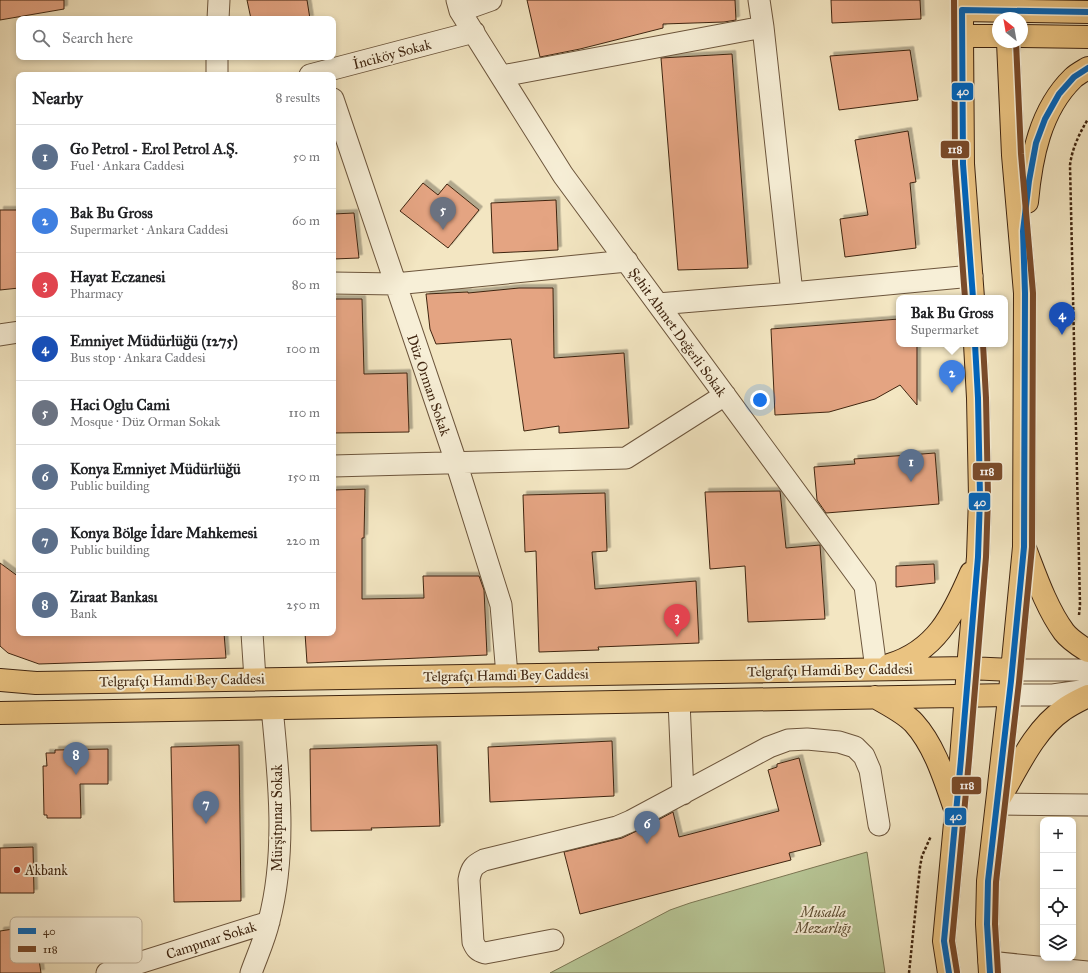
<!DOCTYPE html>
<meta charset="utf-8">
<style>
body{margin:0;font-family:"IM FELL Great Primer",serif;background:#f2f2f2;color:#202124}
.controls{position:absolute;right:12px;bottom:12px;display:grid;overflow:hidden;border-radius:8px;box-shadow:0 2px 6px #0003}
.controls button{width:36px;height:36px;display:grid;place-items:center;padding:0;border:0;border-bottom:1px solid #e0e0e0;background:#fff;color:#202124;font:20px sans-serif}
.compass{position:absolute;left:992px;top:12px;width:36px;height:36px;border-radius:50%;background:#fff;box-shadow:0 2px 6px #0003;rotate:329deg}
.you{position:absolute;left:760px;top:400px;width:14px;height:14px;margin:-10px;border:3px solid #fff;border-radius:50%;background:#1a73e8;box-shadow:0 0 0 6px #1a73e833}
.badge{display:grid;place-items:center;width:26px;height:26px;border-radius:50%;background:#db2777;color:#fff;font-size:13px;font-weight:700}
.pin{position:absolute;translate:-50% -33px;filter:drop-shadow(0 1px 2px #0008)}
.pin::after{content:'';position:absolute;top:21px;width:14px;height:12px;background:inherit;clip-path:polygon(0 0,100% 0,50% 100%)}
.popup{position:absolute;left:896px;top:295px;width:112px;height:52px;box-sizing:border-box;display:grid;place-content:center;border-radius:8px;background:#fff;filter:drop-shadow(0 1px 3px #0005);font-size:13px;white-space:nowrap;color:#757577}
.popup b{font-size:15px;color:#202124}
.popup::after{content:'';position:absolute;left:50%;top:100%;margin-left:-8px;border:8px solid transparent;border-top-color:#fff}
.list{margin:0;padding:0;list-style:none}
h2{display:flex;justify-content:space-between;align-items:center;height:52px;margin:0;padding:0 16px;font-size:17px}
h2 small{font-size:13px;font-weight:400;color:#757577}
.list li{display:grid;grid-template-columns:26px 1fr auto;gap:12px;align-items:center;box-sizing:border-box;height:64px;padding:0 16px;border-top:1px solid #e0e0e0}
.list b{display:block;font-size:15px;white-space:nowrap}
.list p{margin:0;font-size:13px;white-space:nowrap;color:#757577}
.list em{font-size:13px;font-style:normal;color:#757577}
.icon{flex:none;width:22px;height:22px;fill:none;stroke:currentColor;stroke-width:2;stroke-linecap:round;stroke-linejoin:round}
.map{position:relative;flex:none;width:1088px;height:973px;overflow:hidden}
.search{position:absolute;background:#fff;box-shadow:0 2px 6px #0003;left:16px;top:16px;width:320px;height:44px;display:flex;align-items:center;gap:10px;box-sizing:border-box;padding:0 14px;border-radius:8px;color:#757577;font-size:15px}
.panel{position:absolute;background:#fff;box-shadow:0 2px 6px #0003;left:16px;top:72px;width:320px;height:564px;border-radius:8px}
.map>svg:first-child{display:block}
</style>
<div class="map">
<svg width="1088" height="973" viewBox="0 0 1088 973">
<defs>
<filter id="shadow"><feDropShadow dx="3.5" dy="-3.5" stdDeviation="0" flood-color="#0004"/></filter>
</defs>
<rect width="100%" height="100%" fill="#f3e6c2"/>
<filter id="stains"><feTurbulence type="fractalNoise" baseFrequency=".005" numOctaves="4"/><feColorMatrix values="0 0 0 0 .2 0 0 0 0 .09 0 0 0 0 .02 0 0 0 .5 -.17"/></filter>
<radialGradient id="worn" r=".72"><stop offset=".6" stop-color="#630" stop-opacity="0"/><stop offset="1" stop-color="#630" stop-opacity=".3"/></radialGradient>
<path fill="#b7c696" stroke="#7b7653" d="M867 852 885 973H550L670 910 690 903Z"/>
<path fill="#e4a482" stroke="#3f2510" filter="url(#shadow)" d="M0 0H64V9L0 20Z
M247 0H307L310 19H251Z
M527 0H735L736 20 724 22 663 24V28L580 49 540 57Z
M831 0H920L921 19 832 23Z
M910 50 918 100 839 110 830 56Z
M732 54 748 268 678 270 661 58Z
M908 131 916 182 910 183 916 248 845 257 840 219 868 215 855 140Z
M423 183 438 195 447 184 479 210 448 248 400 211Z
M556 200 558 250 493 253 491 203Z
M0 210H19V288L0 290Z
M354 213 359 258 333 259V214Z
M519 288H553L554 358 624 353 629 428 559 433V426L524 431 511 339 436 344 430 329 426 294 468 292V293Z
M333 299H362L364 374 407 373 409 432 333 433Z
M899 319V344H917V405L900 385 875 399 829 412 775 415 771 329Z
M935 453 939 504 826 513 817 500 814 467 855 464 854 459Z
M365 489 364 538H362V599L424 598 423 576H479L484 590 487 655 307 663 305 633H333V490Z
M780 491 786 548 820 545 825 619 748 622 745 566 710 569 705 492Z
M605 493 607 551 592 552 595 589 696 581 699 643 598 647 599 650 539 652 536 551 525 552 523 495Z
M0 563 19 577V633H224L226 658 39 664 8 653 0 646Z
M934 564 935 583 896 587V566Z
M612 741 614 796 490 802 488 747Z
M239 745 241 901 174 902 171 747Z
M437 745 440 826 371 828 372 830 311 831 310 749Z
M108 749V784H80L81 818H47V815H44L43 766H47L46 753H55V750Z
M799 758 821 845 789 853 791 860 580 914 564 852 622 838 643 828 673 812 679 837 779 811 768 770 777 767V764Z
M33 847 34 893H0V848Z
M34 926 41 973H0V931Z"/>
<g fill="none" stroke-linecap="round" stroke-linejoin="round">
<defs>
<path id="minor" d="M457 0 460 11 563 175 865 586 876 669
M759 0 763 27 792 293
M460 11 491 0
M218 19 219 0
M217 75V57
M310 75 474 32
M502 76 763 27
M333 99 456 462 501 605 507 675
M333 283 395 284 627 261
M658 304 792 293 972 276
M0 335 19 332
M333 466 626 458 725 395
M252 633 255 679
M1012 670H1088
M1009 695H1053L1088 690
M679 701 683 794
M997 804 1088 805
M553 940 485 953C478 951 476 949 473 942L469 880C471 868 474 865 484 860L617 827 631 821 769 747 788 740 807 739 839 742 855 747 864 756 870 770 879 825
M989 962 1088 972
M107 973 269 922
M251 973C257 956 265 939 269 921 287 853 279 778 272 708"/>
<path id="major" d="M962 0V36L963 164 973 298
M962 10 1088 12
M962 36H998
M1022 36 1088 37
M1027 202C1031 158 1040 110 1073 78 1077 74 1083 71 1088 68
M1026 551C1036 577 1047 609 1064 632 1070 640 1080 646 1088 651
M889 665C936 651 953 615 971 573
M0 680 36 683 968 668 1012 670
M875 697C887 704 905 713 914 723 934 745 944 777 954 806
M0 713 1009 695
M1001 796C1018 767 1035 729 1063 710 1071 704 1080 700 1088 696
M949 973 944 941 961 759 968 668 978 557 980 497 978 398 975 344
M990 973 987 924 988 881 1011 681 1024 547 1025 293 1013 155 1008 42"/>
</defs>
<use href="#minor" stroke="#6c553c" stroke-width="23"/>
<use href="#major" stroke="#3f2510" stroke-width="24"/>
<path stroke="#3f2510" stroke-width="2.5" stroke-dasharray="3 2" stroke-linecap="butt" d="M1079 615 1080 605 1070 165C1072 149 1079 134 1088 119
M909 973 920 867 922 856 931 836"/>
<use href="#minor" stroke="#f7efd7" stroke-width="21"/>
<use href="#major" stroke="#eac381" stroke-width="22"/>
<defs>
<path id="bus-1" d="M973 298 963 164 962 10 1088 12
M949 973 944 941 961 759 978 557 980 497 978 398 975 344
M990 973 987 924 988 881 1011 681 1024 547 1025 293 1023 231 1029 181 1036 143 1045 119 1059 94 1074 77 1088 68"/>
<path id="bus-2" d="M954 0 955 164 965 298
M957 972 952 941 969 760 986 557 988 497 986 398 983 344
M998 973 995 924 996 882 1019 682 1032 547 1033 293 1021 154 1016 42"/>
</defs>
<use href="#bus-1" stroke="#f7efd7" stroke-width="9"/>
<use href="#bus-2" stroke="#f7efd7" stroke-width="9"/>
<use href="#bus-1" stroke="#0065bd" stroke-width="6"/>
<use href="#bus-2" stroke="#7a4b2a" stroke-width="6"/>
</g>
<circle fill="#8f2418" stroke="#f7efd7" stroke-width="1.5" cx="17" cy="870" r="4"/>
<g text-anchor="middle" stroke-width="4" stroke-linejoin="round" paint-order="stroke">
<g font-size="14" fill="#3f2510" stroke="#f7efd7">
<text transform="translate(392 54) rotate(-15)" y="5">İnciköy Sokak</text>
<text transform="translate(678 332) rotate(54)" y="5">Şehit Ahmet Değerli Sokak</text>
<text transform="translate(429 385) rotate(71)" y="5">Düz Orman Sokak</text>
<text transform="translate(830 670) rotate(-1)" y="5">Telgrafçı Hamdi Bey Caddesi</text>
<text transform="translate(506 675) rotate(-1)" y="5">Telgrafçı Hamdi Bey Caddesi</text>
<text transform="translate(182 680) rotate(-1)" y="5">Telgrafçı Hamdi Bey Caddesi</text>
<text transform="translate(277 818) rotate(-90)" y="5">Mürşitpınar Sokak</text>
<text transform="translate(211 940) rotate(-18)" y="5">Campınar Sokak</text>
</g>
<g font-size="14" fill="#3f2510" stroke="#f7efd7" text-anchor="start">
<text x="25" y="875">Akbank</text>
</g>
<g font-size="14" font-style="italic" fill="#5d4d32" stroke="#f7efd7">
<text x="823" y="917">Musalla<tspan x="823" dy="16">Mezarlığı</tspan></text>
</g>
</g>
<rect x="10" y="917" width="132" height="46" rx="6" fill="#f7efd7" stroke="#c0b29b" stroke-width="1"/>
<rect x="18" y="928" width="18" height="6" fill="#0065bd"/>
<rect x="18" y="946" width="18" height="6" fill="#7a4b2a"/>
<g font-size="11" fill="#3f2510">
<text x="43" y="935">40</text>
<text x="43" y="953">118</text>
</g>
<g stroke="#f7efd7" stroke-width="1.5">
<rect x="951" y="82" width="23" height="19" rx="4" fill="#0065bd"/>
<rect x="940" y="140" width="30" height="19" rx="4" fill="#7a4b2a"/>
<rect x="972" y="462" width="31" height="19" rx="4" fill="#7a4b2a"/>
<rect x="968" y="492" width="23" height="19" rx="4" fill="#0065bd"/>
<rect x="951" y="776" width="31" height="19" rx="4" fill="#7a4b2a"/>
<rect x="944" y="807" width="23" height="19" rx="4" fill="#0065bd"/>
</g>
<g font-size="11" text-anchor="middle" font-weight="bold" fill="#fff">
<text x="963" y="95">40</text>
<text x="955" y="153">118</text>
<text x="987" y="475">118</text>
<text x="980" y="506">40</text>
<text x="967" y="789">118</text>
<text x="956" y="820">40</text>
</g>
<rect width="100%" height="100%" filter="url(#stains)"/>
<rect width="100%" height="100%" fill="url(#worn)"/>
</svg>
<div class="controls">
<button>+</button>
<button>−</button>
<button><svg class="icon" aria-label="locate" viewBox="0 0 24 24"><circle cx="12" cy="12" r="6"/><path d="M12 2v4M12 18v4M2 12h4M18 12h4"/></svg></button>
<button><svg class="icon" aria-label="layers" viewBox="0 0 24 24"><path d="M12 4l9 5-9 5-9-5zM3 14l9 5 9-5"/></svg></button>
</div>
<svg class="compass" viewBox="-18 -18 36 36"><path d="M0-13l5 13h-10z" fill="#e53935"/><path d="M0 13l5-13h-10z" fill="#757577"/></svg>
<div class="you"></div>
<div class="pin badge" style="left:911px;top:482px;background:#5c6f8a">1</div>
<div class="pin badge" style="left:952px;top:393px;background:#3f7fe0">2</div>
<div class="popup"><b>Bak Bu Gross</b>Supermarket</div>
<div class="pin badge" style="left:677px;top:637px;background:#e0444e">3</div>
<div class="pin badge" style="left:1062px;top:335px;background:#1a4fb4">4</div>
<div class="pin badge" style="left:443px;top:230px;background:#6b7280">5</div>
<div class="pin badge" style="left:647px;top:844px;background:#5c6f8a">6</div>
<div class="pin badge" style="left:206px;top:824px;background:#5c6f8a">7</div>
<div class="pin badge" style="left:76px;top:775px;background:#5c6f8a">8</div>
<div class="search"><svg class="icon" aria-label="search" viewBox="0 0 24 24"><circle cx="10" cy="10" r="6"/><path d="M15 15l6 6"/></svg>Search here</div>
<section class="panel">
<h2>Nearby<small>8 results</small></h2>
<ul class="list">
<li><span class="badge" style="background:#5c6f8a">1</span><div><b>Go Petrol - Erol Petrol A.Ş.</b><p>Fuel · Ankara Caddesi</p></div><em>50 m</em></li>
<li><span class="badge" style="background:#3f7fe0">2</span><div><b>Bak Bu Gross</b><p>Supermarket · Ankara Caddesi</p></div><em>60 m</em></li>
<li><span class="badge" style="background:#e0444e">3</span><div><b>Hayat Eczanesi</b><p>Pharmacy</p></div><em>80 m</em></li>
<li><span class="badge" style="background:#1a4fb4">4</span><div><b>Emniyet Müdürlüğü (1275)</b><p>Bus stop · Ankara Caddesi</p></div><em>100 m</em></li>
<li><span class="badge" style="background:#6b7280">5</span><div><b>Haci Oglu Cami</b><p>Mosque · Düz Orman Sokak</p></div><em>110 m</em></li>
<li><span class="badge" style="background:#5c6f8a">6</span><div><b>Konya Emniyet Müdürlüğü</b><p>Public building</p></div><em>150 m</em></li>
<li><span class="badge" style="background:#5c6f8a">7</span><div><b>Konya Bölge İdare Mahkemesi</b><p>Public building</p></div><em>220 m</em></li>
<li><span class="badge" style="background:#5c6f8a">8</span><div><b>Ziraat Bankası</b><p>Bank</p></div><em>250 m</em></li>
</ul>
</section>
</div>
